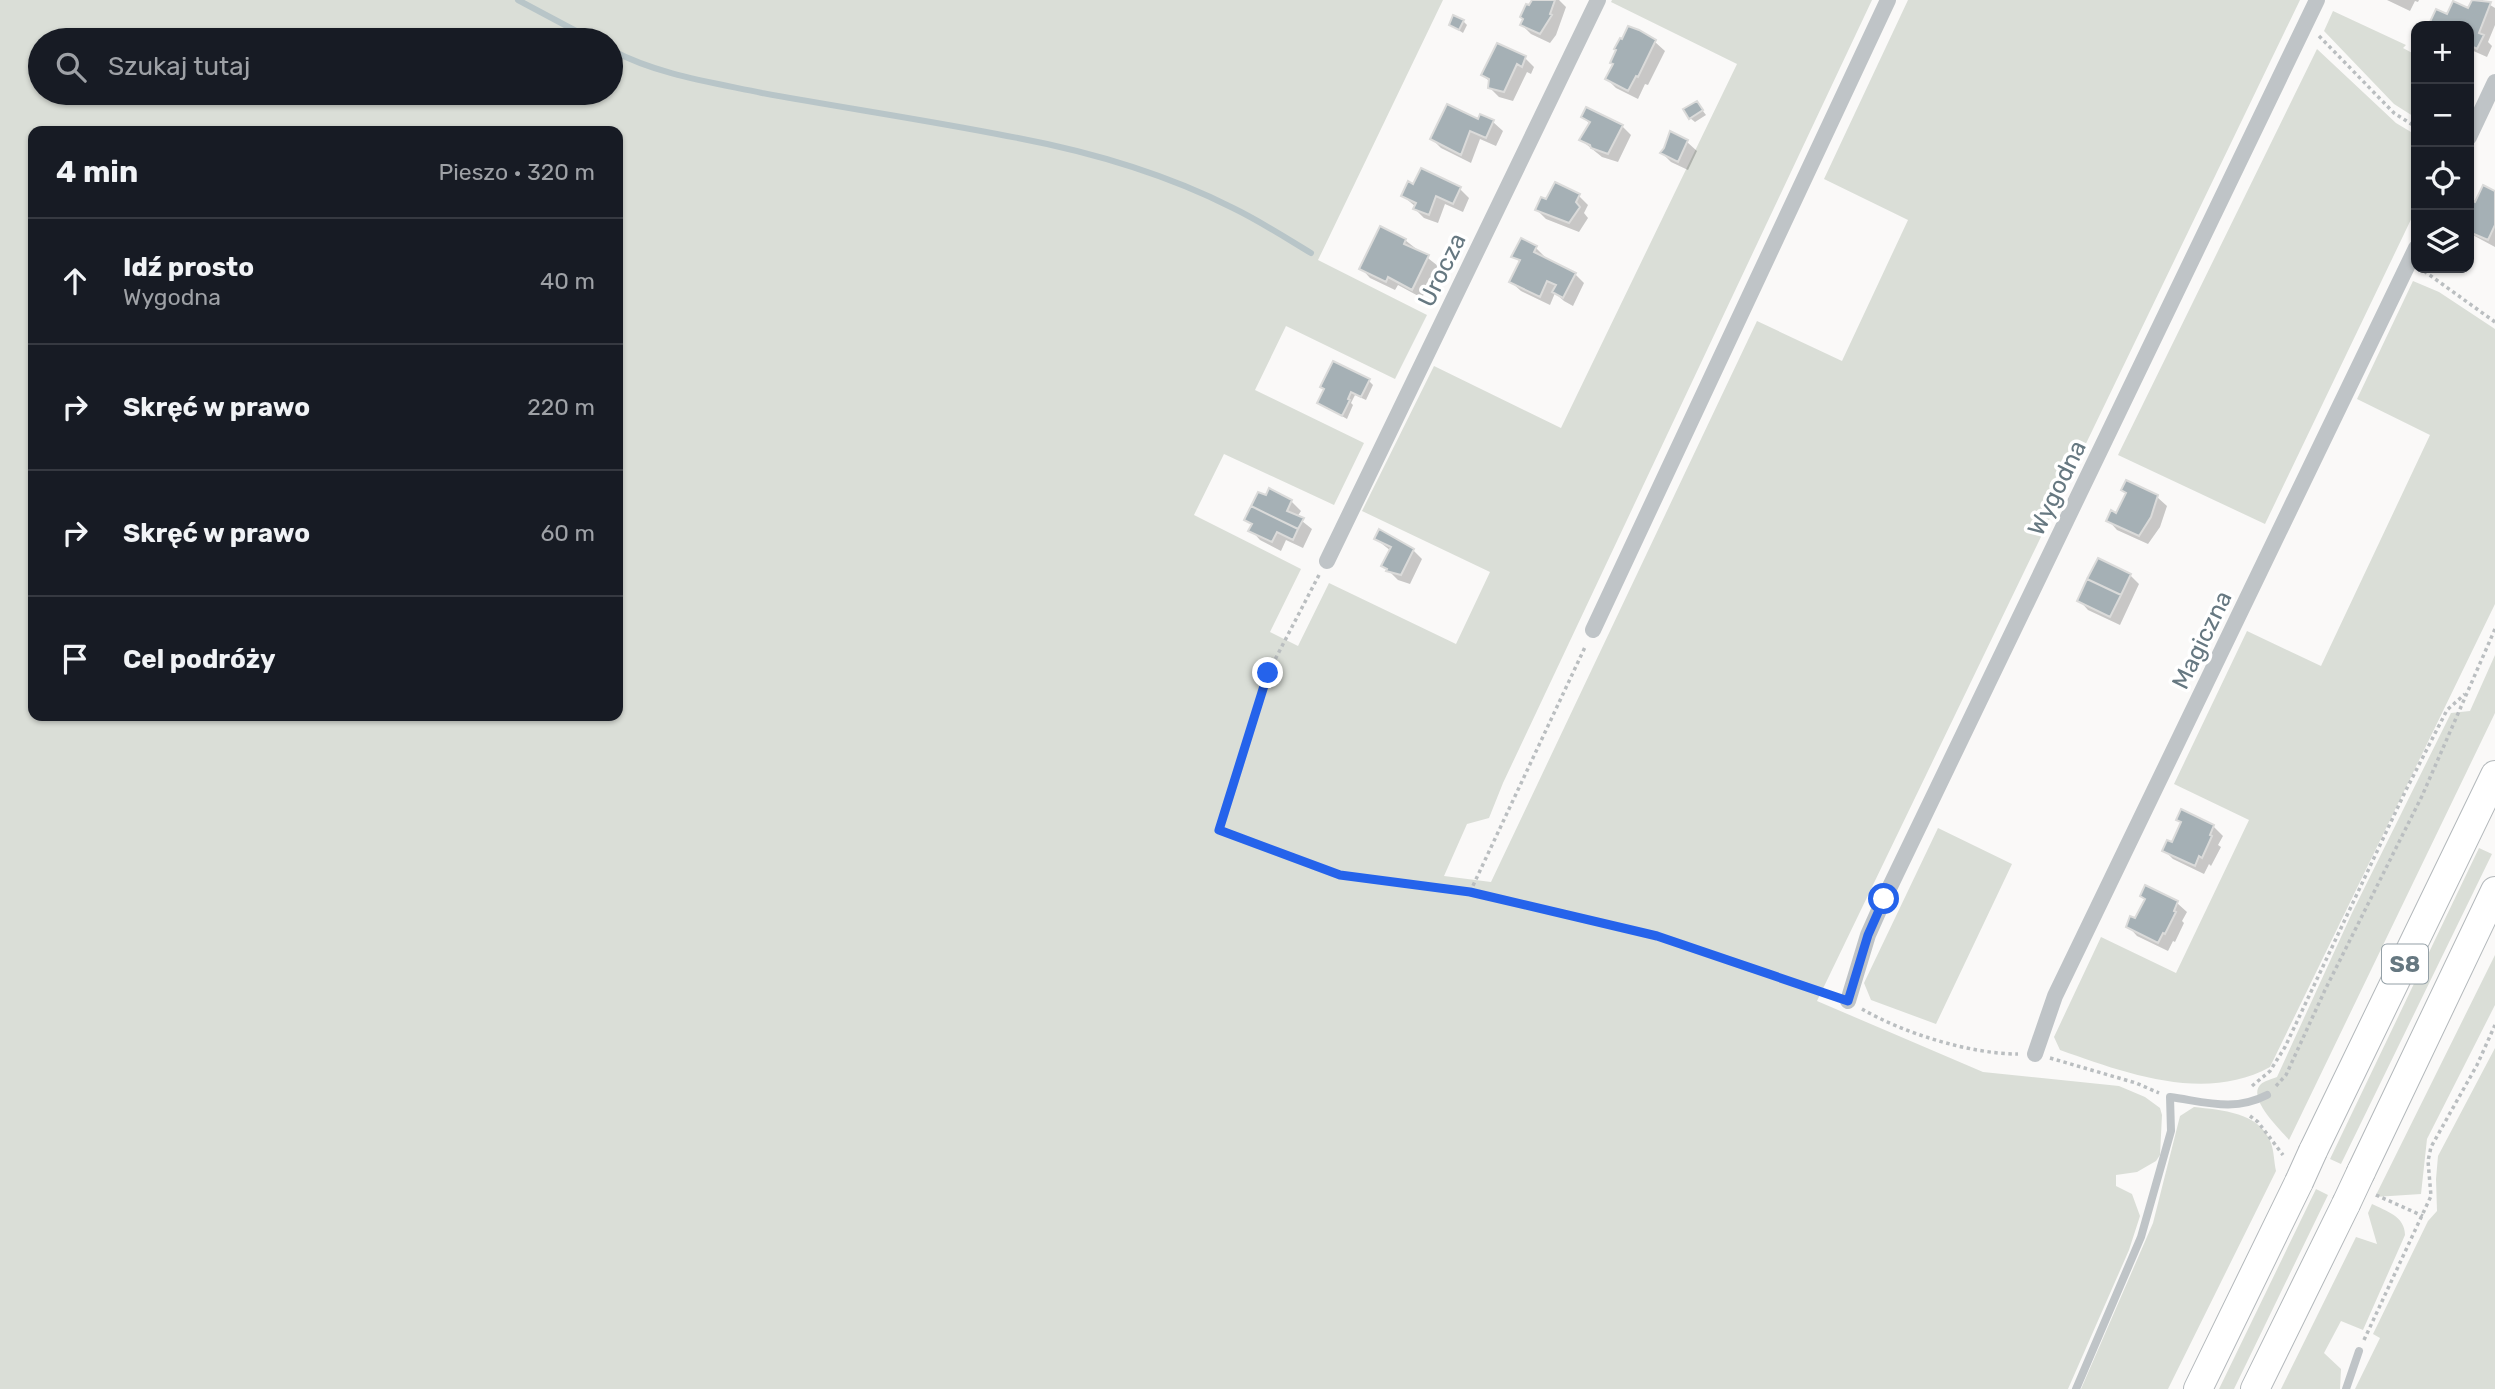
<!DOCTYPE html>
<html lang="pl">
<meta charset="utf-8">
<style>
body{margin:0;font-family:Rubik,sans-serif;background:#242831;color:#f1f3f6}
.controls{position:absolute;right:21px;top:21px;display:grid;overflow:hidden;border-radius:14px;box-shadow:0 2px 5px #0004}
.controls button{width:63px;height:63px;display:grid;place-items:center;padding:0;border:0;border-bottom:2px solid #363941;background:#171b24;color:#f1f3f6;font:35px sans-serif}
.stop{position:absolute;width:21px;height:21px;margin:-16px;border:5px solid #2563eb;border-radius:50%;background:#fff}
.stop.end{background:#2563eb;border-color:#fff;box-shadow:0 2px 7px #0008}
.list{margin:0;padding:0;list-style:none}
h2{display:flex;justify-content:space-between;align-items:center;height:91px;margin:0;padding:0 28px;font-size:30px}
h2 small{font-size:23px;font-weight:400;color:#9ea1a6}
.list li{display:grid;grid-template-columns:46px 1fr auto;gap:21px;align-items:center;box-sizing:border-box;height:126px;padding:0 28px;border-top:2px solid #363941}
.list b{display:block;font-size:26px;white-space:nowrap}
.list p{margin:0;font-size:23px;white-space:nowrap;color:#9ea1a6}
.list em{font-size:23px;font-style:normal;color:#9ea1a6}
.icon{flex:none;width:38px;height:38px;fill:none;stroke:currentColor;stroke-width:2;stroke-linecap:round;stroke-linejoin:round}
.map{position:relative;flex:none;width:2495px;height:1389px;overflow:hidden}
.search{position:absolute;background:#171b24;box-shadow:0 2px 5px #0004;left:28px;top:28px;width:595px;height:77px;display:flex;align-items:center;gap:18px;box-sizing:border-box;padding:0 24px;border-radius:38px;color:#9ea1a6;font-size:26px}
.panel{position:absolute;background:#171b24;box-shadow:0 2px 5px #0004;left:28px;top:126px;width:595px;height:595px;border-radius:14px}
.map>svg:first-child{display:block}
</style>
<div class="map">
<svg width="2495" height="1389" viewBox="0 0 2495 1389">
<rect width="100%" height="100%" fill="#faf9f8"/>
<path fill="#daded7" fill-rule="evenodd" d="M0 0H1443L1318 260 1427 315 1395 379 1286 326 1255 390 1364 443 1334 505 1224 454 1194 515 1301 569 1270 632 1298 646 1329 583 1456 644 1490 572 1362 511 1434 366 1561 428 1737 64 1611 2 1612 0H1872L1503 783 1489 818 1467 824 1444 876 1491 882 1757 321 1842 361 1908 220 1824 179 1908 0H2300L1817 1001 1983 1072 2119 1086 2145 1097 2160 1108 2162 1115 2160 1155 2156 1161 2137 1172 2116 1175V1186L2132 1194 2140 1216 2129 1250 2068 1389H0ZM40 40H611V93H40ZM33 131H618V716H33Z
M2333 11 2406 45 2403 48 2416 55V118L2394 104 2324 31Z
M2317 49 2396 123 2416 135V209L2265 524 2118 455Z
M2413 281 2439 292 2495 329V604L2270 1067C2205 1103 2125 1073 2060 1050L2054 1037 2101 937 2176 973 2249 820 2174 784 2247 631 2321 666 2430 435 2357 399Z
M2495 655V713L2289 1140C2280 1129 2246 1098 2261 1084 2264 1081 2272 1079 2277 1077L2352 913 2451 713 2470 711Z
M1938 828 2012 864 1936 1024 1871 1000 1864 983Z
M2479 848 2492 854 2341 1164 2330 1159Z
M2495 955V1005L2427 1139 2421 1194 2375 1197Z
M2495 1048V1389H2355L2380 1338 2373 1334 2428 1221 2437 1211 2436 1179 2438 1156Z
M2194 1107C2221 1110 2260 1112 2271 1143 2274 1151 2274 1162 2276 1171L2168 1389H2081L2153 1223 2180 1116Z
M2316 1189 2328 1195 2234 1389H2219Z
M2372 1204C2386 1211 2405 1216 2405 1235L2363 1330 2341 1321 2324 1353 2341 1369 2340 1389H2281L2356 1237 2377 1244 2368 1213Z"/>
<path fill="#0003" d="M1534 0H1559L1566 7 1556 35 1550 43 1531 34 1522 25Z
M2419 0 2418 2 2415 1 2410 11 2387 0Z
M2474 0H2482L2495 8V25L2488 42 2492 46 2487 57 2469 49V26L2430 25 2447 17 2469 10Z
M1463 21 1467 25 1463 33 1451 25Z
M1629 29 1655 42 1665 51 1648 85 1645 84 1638 99 1616 88 1607 79Z
M1525 58 1534 67 1531 74 1527 72 1513 101 1499 97 1490 88V82L1483 75Z
M1697 103 1706 115 1695 122 1690 118Z
M1481 116 1493 122 1503 131 1496 146 1480 139 1471 163 1441 148 1432 139 1479 121Z
M1583 117 1622 126 1631 135 1618 162 1602 157 1581 140 1590 124Z
M1671 134 1687 142 1697 151 1688 170 1671 162 1662 153Z
M1460 189 1469 198 1463 212 1445 204 1438 223 1424 218 1415 209 1416 207 1403 196Z
M2495 193V247L2469 233V209L2472 202 2476 204Z
M1579 196 1588 205 1584 213 1588 218 1579 232 1546 219 1537 210 1547 202Z
M1405 240 1438 266 1422 298 1398 285 1395 290 1370 278 1361 268Z
M1536 248 1545 257 1544 259 1575 274 1584 283 1573 306 1564 301 1555 293 1550 305 1521 291 1511 282 1521 263 1514 256Z
M1369 381 1373 385 1366 400 1355 395 1351 403 1353 405 1347 419 1319 403Z
M2126 482 2157 497 2167 506 2160 527 2148 544 2117 530 2108 520 2117 515 2127 494 2123 490Z
M1291 501 1301 511 1297 517 1312 529 1303 548 1286 540 1281 551 1260 540 1251 530 1253 526 1246 520Z
M1376 539 1413 550 1422 559 1410 584 1398 580 1383 565 1391 551Z
M2130 575 2139 584 2120 625 2088 610 2079 600Z
M2178 820 2213 826 2223 836 2218 845 2221 847 2211 866 2209 864 2204 874 2173 859 2164 850 2173 845 2183 824Z
M2177 903 2187 912 2182 921 2184 923 2175 942 2173 941 2168 951 2137 936 2128 926Z"/>
<g fill="none" stroke-linecap="round" stroke-linejoin="round">
<path stroke="#b8c5c8" stroke-width="6" d="M518 0 593 40
M611 50C659 75 710 82 762 93 844 108 926 120 1007 136 1084 150 1164 173 1233 208 1260 221 1286 238 1311 253"/>
</g>
<path fill="#a5b0b5" stroke="#dbdbda" stroke-width="2" d="M1532 0H1555L1550 14 1552 15 1540 34 1520 25 1523 19 1520 17 1526 4 1529 5Z
M2472 0 2491 2 2479 33 2484 35 2477 49 2469 45V26H2428L2436 9 2447 14 2453 1 2468 8Z
M1453 15 1464 20 1459 30 1449 25Z
M1628 26 1639 30 1656 40 1638 77 1636 76 1628 91 1605 79 1613 64 1610 63 1616 50 1614 49 1620 38 1622 39Z
M1497 43 1526 56 1522 67 1517 64 1504 92 1488 88 1489 79 1481 75Z
M1697 101 1703 110 1689 119 1683 109Z
M1447 104 1478 119 1480 114 1494 120 1486 138 1470 131 1461 155 1430 139Z
M1586 107 1623 125 1608 154 1591 148 1590 145 1579 140 1590 122 1581 117Z
M1670 131 1688 140 1678 162 1660 153 1664 148Z
M1421 168 1461 187 1453 204 1436 196 1429 215 1413 209 1416 203 1401 196 1408 181 1413 184Z
M1555 182 1580 194 1576 202 1580 207 1569 223 1535 210 1541 197 1546 199Z
M2483 185 2495 191V225L2488 240 2469 232V205L2471 200 2475 202Z
M1380 226 1406 239 1404 244 1429 255 1412 290 1388 277 1386 282 1359 269Z
M1521 238 1537 246 1534 252 1576 273 1563 298 1552 292 1556 285 1547 281 1540 297 1509 282 1520 260 1511 257Z
M1333 361 1370 379 1361 397 1351 392 1348 399 1350 400 1342 416 1317 403 1324 389 1320 387Z
M2126 480 2158 495 2151 517 2139 536 2106 521 2111 510 2116 513 2126 493 2121 490Z
M1269 488 1292 500 1287 511 1304 518 1298 529 1251 506 1258 492 1266 495Z
M1251 506 1298 529 1293 540 1277 532 1272 542 1248 531 1252 524 1244 520Z
M1379 529 1414 549 1401 575 1386 571 1387 569 1381 566 1391 547 1374 539Z
M2098 558 2131 574 2121 595 2087 579Z
M2087 579 2121 595 2110 617 2077 601Z
M2181 809 2214 825 2210 835 2212 836 2202 858 2199 856 2195 866 2162 851 2167 840 2172 842 2181 822 2176 820Z
M2145 885 2178 901 2174 911 2176 912 2165 934 2163 933 2158 943 2126 927 2130 916 2135 918 2145 899 2140 896Z"/>
<g fill="none" stroke-linecap="round" stroke-linejoin="round">
<defs>
<path id="highway" d="M2313 1151 2495 775
M2361 1172 2495 891
M2198 1389 2299 1182
M2255 1389 2346 1204"/>
</defs>
<use href="#highway" stroke="#b3b8bb" stroke-width="30"/>
<path stroke="#babec0" stroke-width="3.5" stroke-dasharray="3.5 3.5" stroke-linecap="butt" d="M2319 36 2394 113 2416 127
M2424 271 2495 322
M1319 575 1268 673 1219 830 1340 875 1470 892 1656 936 1833 996
M1470 892 1586 645
M1862 1009C1903 1033 1970 1054 2018 1054
M2050 1058 2136 1083 2159 1093
M2252 1086 2270 1071 2285 1047 2405 792 2447 710 2465 694
M2276 1086 2286 1075 2325 990 2422 796 2495 629
M2250 1116 2258 1122 2283 1155
M2376 1195 2423 1216
M2364 1340 2431 1196 2428 1161 2431 1147 2477 1065 2495 1025"/>
<path stroke="#bfc4c7" stroke-width="8" d="M2076 1389 2141 1237 2171 1131 2170 1097C2206 1102 2234 1112 2267 1095
M2346 1389 2359 1351"/>
<path stroke="#bfc4c7" stroke-width="16" d="M2469 137 2495 82
M1327 561 1598 0
M1593 630 1888 0
M1848 1001 1868 935 1884 899 2317 0
M2035 1054 2055 996 2416 248"/>
<use href="#highway" stroke="#fff" stroke-width="28"/>
<defs>
<path id="highway-bridge" d="M2299 1182 2313 1151
M2346 1204 2361 1172"/>
</defs>
<use href="#highway-bridge" stroke="#b3b8bb" stroke-width="30" stroke-linecap="butt"/>
<use href="#highway-bridge" stroke="#fff" stroke-width="28"/>
</g>
<g fill="none" stroke-linecap="round" stroke-linejoin="round">
<path stroke="#2563eb" stroke-width="9" d="M1268 673 1219 830 1340 875 1470 892 1657 936 1848 1001 1868 935 1884 899"/>
</g>
<g text-anchor="middle" stroke-width="7" stroke-linejoin="round" paint-order="stroke">
<rect fill="#fff" stroke="#94a0a7" stroke-width="2" x="2382" y="944.5" width="46" height="39" rx="5"/>
<g font-size="23" font-weight="bold" fill="#667881">
<text x="2405" y="972">S8</text>
</g>
<g font-size="24" fill="#667881" stroke="#fff">
<text transform="translate(1442 270) rotate(-64)" y="8">Urocza</text>
<text transform="translate(2057 488) rotate(-64)" y="8">Wygodna</text>
<text transform="translate(2202 640) rotate(-64)" y="8">Magiczna</text>
</g>
</g>
</svg>
<div class="controls">
<button>+</button>
<button>−</button>
<button><svg class="icon" aria-label="locate" viewBox="0 0 24 24"><circle cx="12" cy="12" r="6"/><path d="M12 2v4M12 18v4M2 12h4M18 12h4"/></svg></button>
<button><svg class="icon" aria-label="layers" viewBox="0 0 24 24"><path d="M12 4l9 5-9 5-9-5zM3 14l9 5 9-5"/></svg></button>
</div>
<div class="stop" style="left:1884px;top:899px"></div>
<div class="stop end" style="left:1268px;top:673px"></div>
<div class="search"><svg class="icon" aria-label="search" viewBox="0 0 24 24"><circle cx="10" cy="10" r="6"/><path d="M15 15l6 6"/></svg>Szukaj tutaj</div>
<section class="panel">
<h2>4 min<small>Pieszo · 320 m</small></h2>
<ul class="list">
<li><svg class="icon" aria-label="ahead" viewBox="0 0 24 24"><path d="M12 20V5M6 11l6-6 6 6"/></svg><div><b>Idź prosto</b><p>Wygodna</p></div><em>40 m</em></li>
<li><svg class="icon" aria-label="right" viewBox="0 0 24 24"><path d="M7 20v-9h11M14 6l5 5-5 5"/></svg><div><b>Skręć w prawo</b></div><em>220 m</em></li>
<li><svg class="icon" aria-label="right" viewBox="0 0 24 24"><path d="M7 20v-9h11M14 6l5 5-5 5"/></svg><div><b>Skręć w prawo</b></div><em>60 m</em></li>
<li><svg class="icon" aria-label="arrive" viewBox="0 0 24 24"><path d="M6 21V4h12l-3 4 3 4H6"/></svg><div><b>Cel podróży</b></div></li>
</ul>
</section>
</div>
